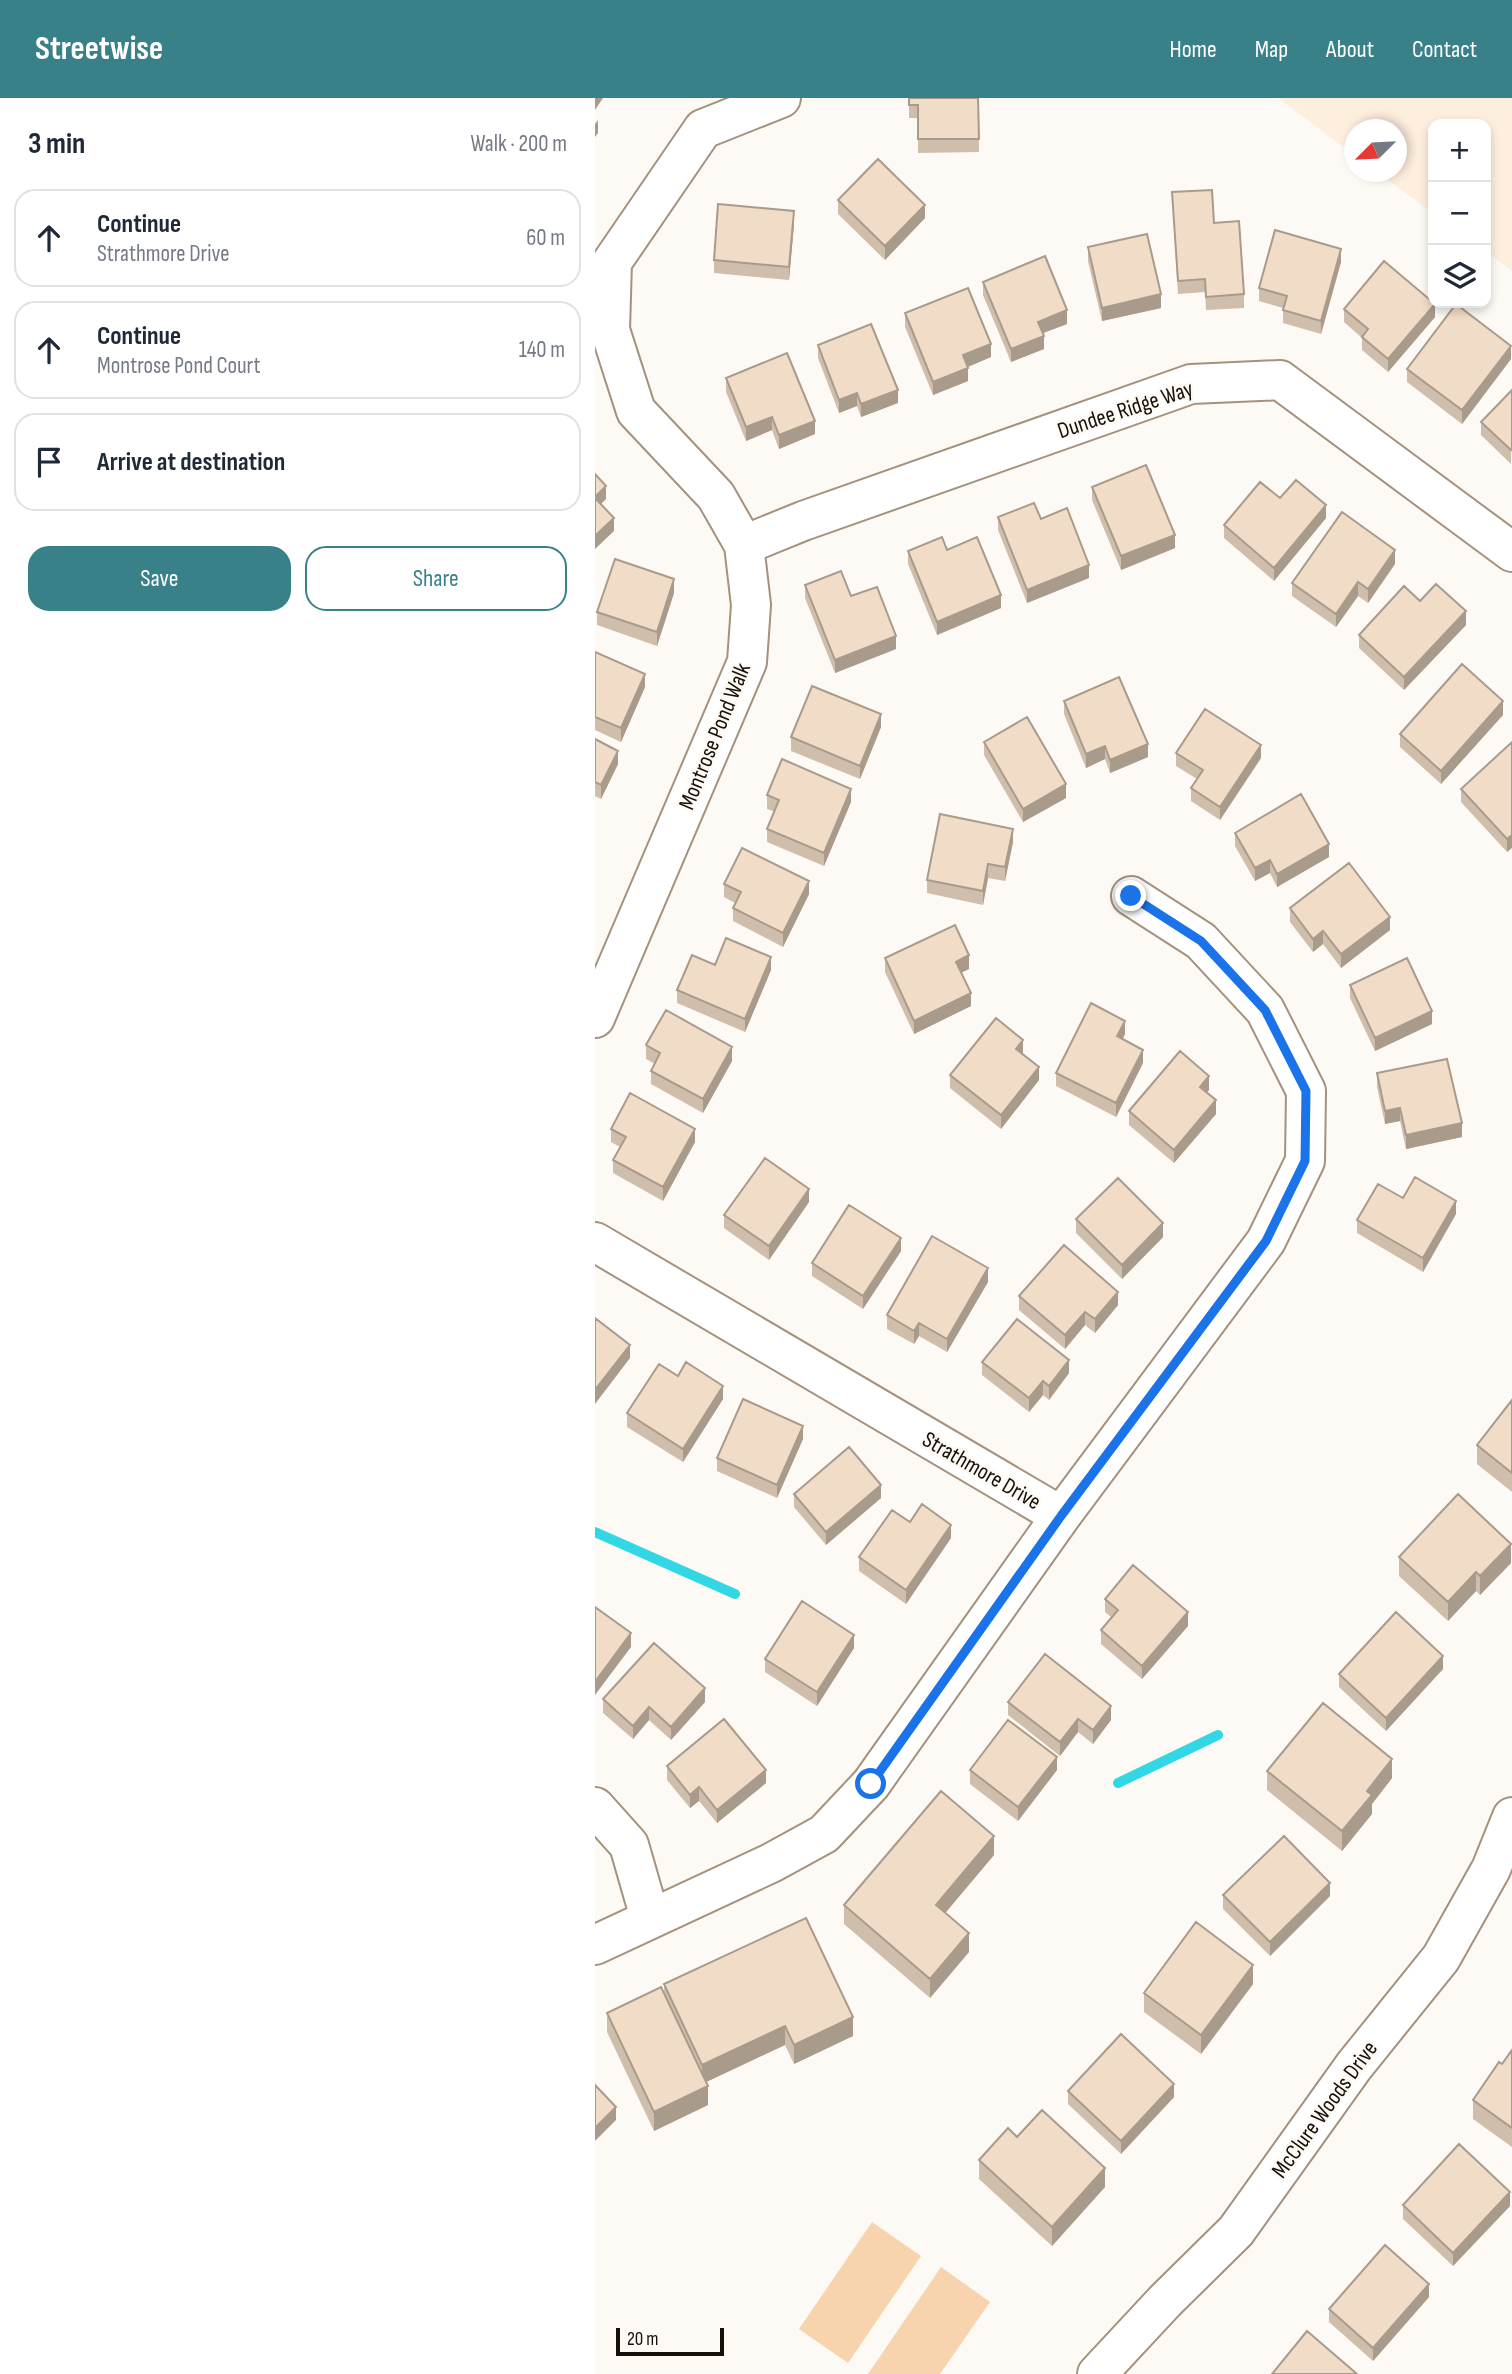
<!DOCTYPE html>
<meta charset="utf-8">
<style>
body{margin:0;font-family:"Sofia Sans Condensed",sans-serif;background:#f2f2f3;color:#1f2937}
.controls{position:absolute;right:21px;top:21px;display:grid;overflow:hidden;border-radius:14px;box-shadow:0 4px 10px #0003}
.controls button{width:63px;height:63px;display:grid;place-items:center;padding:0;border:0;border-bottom:2px solid #e0e1e3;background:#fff;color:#1f2937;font:35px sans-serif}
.compass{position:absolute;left:749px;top:21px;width:63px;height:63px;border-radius:50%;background:#fff;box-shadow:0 4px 10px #0003;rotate:246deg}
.scale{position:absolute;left:21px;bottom:18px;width:108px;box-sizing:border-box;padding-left:7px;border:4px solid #171009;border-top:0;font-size:19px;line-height:24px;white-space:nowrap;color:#171009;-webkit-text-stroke:5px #fdf9f4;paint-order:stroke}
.stop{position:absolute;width:21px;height:21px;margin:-16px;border:5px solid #1a73e8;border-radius:50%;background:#fff}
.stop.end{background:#1a73e8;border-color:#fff;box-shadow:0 2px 7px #0008}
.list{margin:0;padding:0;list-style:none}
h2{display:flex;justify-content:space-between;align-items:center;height:91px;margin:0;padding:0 28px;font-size:30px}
h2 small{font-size:23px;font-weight:400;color:#747a83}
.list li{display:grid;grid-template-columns:46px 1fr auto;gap:21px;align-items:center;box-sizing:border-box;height:98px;margin:0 14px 14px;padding:0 14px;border:2px solid #e0e1e3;border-radius:21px}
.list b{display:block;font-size:26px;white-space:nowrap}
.list p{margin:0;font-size:23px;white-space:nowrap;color:#747a83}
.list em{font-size:23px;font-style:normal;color:#747a83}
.actions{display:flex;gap:14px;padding:21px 28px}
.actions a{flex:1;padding:16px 0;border:2px solid #398188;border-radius:21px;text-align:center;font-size:24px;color:#398188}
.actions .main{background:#398188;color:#fff}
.icon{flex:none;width:38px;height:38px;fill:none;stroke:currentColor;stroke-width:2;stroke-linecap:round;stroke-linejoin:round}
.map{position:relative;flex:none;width:917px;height:2276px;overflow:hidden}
header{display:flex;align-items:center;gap:42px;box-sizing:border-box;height:98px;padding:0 35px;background:#398188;color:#fff}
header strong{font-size:33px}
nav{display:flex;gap:38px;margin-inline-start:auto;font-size:24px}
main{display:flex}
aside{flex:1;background:#fff}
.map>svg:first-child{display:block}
</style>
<header>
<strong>Streetwise</strong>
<nav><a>Home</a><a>Map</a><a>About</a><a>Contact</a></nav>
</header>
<main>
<aside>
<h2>3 min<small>Walk · 200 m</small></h2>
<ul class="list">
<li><svg class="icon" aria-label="ahead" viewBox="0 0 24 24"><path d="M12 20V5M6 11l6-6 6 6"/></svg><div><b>Continue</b><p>Strathmore Drive</p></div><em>60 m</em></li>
<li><svg class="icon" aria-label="ahead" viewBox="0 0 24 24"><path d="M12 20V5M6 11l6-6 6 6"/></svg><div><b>Continue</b><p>Montrose Pond Court</p></div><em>140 m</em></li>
<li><svg class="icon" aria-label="arrive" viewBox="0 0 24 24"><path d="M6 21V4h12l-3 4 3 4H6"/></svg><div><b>Arrive at destination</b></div></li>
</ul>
<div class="actions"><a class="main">Save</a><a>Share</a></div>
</aside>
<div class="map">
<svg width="917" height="2276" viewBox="0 0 917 2276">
<rect width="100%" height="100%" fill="#fdf9f4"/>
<path fill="#feeede" d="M683 0H917V173L891 154V26H838V115L782 74H802V32H760L759 57Z"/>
<path fill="#f7d4ae" d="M277 2124 326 2158 253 2265 204 2231Z
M346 2169 395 2204 345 2276H273Z"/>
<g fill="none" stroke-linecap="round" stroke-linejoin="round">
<path stroke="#32d7e6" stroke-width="10" d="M0 1434 140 1496
M523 1685 623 1637"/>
<defs>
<path id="minor" d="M149 447 208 423 596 286 685 282 917 454
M0 920 152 564 156 507 149 447 121 398 41 313 15 232 17 164 108 31 186 0
M0 1144 466 1418
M0 1709 34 1747 55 1820
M0 1847 176 1765 229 1736 276 1686 466 1418 671 1143 710 1063 711 993 670 912 606 843 536 798
M502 2276 570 2203 641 2133 759 1968 846 1860 896 1771 917 1719"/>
</defs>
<use href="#minor" stroke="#a4917e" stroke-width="42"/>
<use href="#minor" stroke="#fff" stroke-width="38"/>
</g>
<path fill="#cfbeab" d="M314 0H383L384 54 323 55V20H314Z
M577 94 619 125 649 196V210L611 212 610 194 583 196Z
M243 102 330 120 290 162 243 116Z
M199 126 194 182 119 175V162Z
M493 149 566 210 507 223 493 163Z
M746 164 726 236 688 225V210L664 203V190Z
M388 184 472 226 448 235 449 251 416 264 388 197Z
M749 211 840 219 793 274 767 252V240L749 224Z
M310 215 396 259 372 269 373 283 338 297 310 229Z
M223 247 303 305 266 319 262 308 244 315 223 260Z
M916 261 867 326 812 284V271Z
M131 280 220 336 184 351 177 332 151 343 131 294Z
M917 292 916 366 886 337V324Z
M497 389 580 450 526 472 497 402Z
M685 400 731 420 679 483 629 440V427Z
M403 419 446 421 494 480 432 505 403 432Z
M352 452 406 510 342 537 313 466V453Z
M800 466 773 505 763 498 741 529 697 498V485Z
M210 487 256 498 301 551 240 575 210 500Z
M79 495 62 548 2 527V514Z
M825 503 871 527 809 592 764 550V537Z
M0 554 50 589 26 644 0 632Z
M469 603 553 659 515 675 510 661 491 670 469 616Z
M908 617 846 686 805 649V636Z
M286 629 265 681 196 653V639Z
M0 641 23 666 6 701 0 698Z
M389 644 471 700 428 724 389 657Z
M917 644 912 754 866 704V691Z
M581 655 666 660 625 722 596 703V690L602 681 581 668Z
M172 697 256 704 229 768 172 744V731L180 714 172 711Z
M640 735 734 759 682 789 675 775 660 783 640 748Z
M418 744 410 783 393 780 388 807 332 795V782Z
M129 786 214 796 188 849 138 823V810L140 805 129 799Z
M695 810 795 832 746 870 728 846 718 854 695 824Z
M290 860 374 871 366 875 376 908 319 936 290 874Z
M120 867 176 872 150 934 82 905V892Z
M755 887 837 926 780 953 755 900Z
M530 936 528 941 548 965 521 1019 461 988V975Z
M51 947 137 963 108 1015 56 986V973L60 966 51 961Z
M428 956 444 982 406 1031 355 990V977Z
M782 975 867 1039 811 1051 805 1023 790 1026 782 989Z
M614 992 612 994 621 1016 579 1065 534 1027V1013Z
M16 1031 100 1044 68 1103 18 1075V1062L25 1049 16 1044Z
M808 1100 861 1116 828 1174 762 1135V1122Z
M214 1104 174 1162 129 1130V1117Z
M481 1121 568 1139 527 1181 481 1135Z
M306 1153 268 1211 217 1178V1165Z
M393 1184 352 1254 324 1238 319 1246 292 1231V1217Z
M424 1198 523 1207 500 1235 490 1227 470 1251 424 1212Z
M387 1264 474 1275 454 1302 448 1297 434 1314 387 1277Z
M83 1278 128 1301 88 1364 32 1329V1315Z
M917 1302V1394L882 1366V1347Z
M208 1341 182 1400 122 1373V1360Z
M199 1396 286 1400 231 1447 199 1409Z
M315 1424 356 1440 311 1506 264 1473V1459Z
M804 1459 916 1465 885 1497 881 1493 853 1523 804 1478Z
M510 1501 593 1528 547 1581 506 1546V1532L516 1519 510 1514Z
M259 1550 222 1608 170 1574V1561Z
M848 1571 791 1633 744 1589V1576Z
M8 1601 110 1604 76 1642 54 1622 38 1641 8 1615Z
M413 1604 516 1622 498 1646 483 1634 465 1658 413 1617Z
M72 1668 171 1685 122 1725 104 1703 95 1710 72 1682Z
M375 1672H462L423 1723 375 1686Z
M672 1673 797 1680 777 1706V1716L747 1753 672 1692Z
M399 1757 350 1815 374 1854 335 1900 249 1826V1807Z
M628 1797 735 1798 675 1858 628 1811Z
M69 1886 258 1938 199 1966 190 1947 111 1984 113 2007 59 2033 12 1934V1915L69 1895Z
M658 1886 606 1956 549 1914V1895Z
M917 1952V2049L878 2021V2002L907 1966Z
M473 1993 579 1999 526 2056 473 2006Z
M422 2039 510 2089 457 2148 384 2081V2062Z
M808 2107 915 2108 858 2168 808 2121Z
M834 2199 778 2263 734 2224V2211Z"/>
<path fill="#a99b8b" d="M0 0H8L0 12Z
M3 22V35L0 39V26Z
M330 107V120L290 162V148Z
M199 113V126L194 182V169Z
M746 151V164L726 236V223Z
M566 196V210L507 223V210Z
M840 206V219L793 274V261Z
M472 212V226L443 237V224Z
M449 238V251L416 264V251Z
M396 246V259L368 271V257Z
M916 248V261L867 326V312Z
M373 270V283L338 297V284Z
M303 292V305L266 319V306Z
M262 295V308L244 315V302Z
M177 319V332L151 343V329Z
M220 323V336L184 351V337Z
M11 388V401L0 412V399Z
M731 407V420L679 483V470Z
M19 420V433L0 451V438Z
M580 437V450L526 472V458Z
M800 452V466L773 505V491Z
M494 467V480L432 505V492Z
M79 481V495L62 548V534Z
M763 484V498L741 529V516Z
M406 497V510L342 537V524Z
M871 513V527L809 592V579Z
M301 538V551L240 575V562Z
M50 576V589L26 644V630Z
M908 603V617L846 686V673Z
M286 616V629L265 681V668Z
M553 646V659L515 675V662Z
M666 647V660L625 722V709Z
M510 648V661L491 670V656Z
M23 653V666L6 701V687Z
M471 686V700L428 724V711Z
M256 691V704L229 768V755Z
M418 731V744L410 783V769Z
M917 737V750L912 754V741Z
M734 746V759L682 789V776Z
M675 762V775L660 783V770Z
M393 766V780L388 807V793Z
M214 783V796L188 849V835Z
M795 819V832L746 870V856Z
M728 833V846L718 854V841Z
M374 857V871L361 877V864Z
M176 859V872L150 934V921Z
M376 895V908L319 936V923Z
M837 913V926L780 953V940Z
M530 923V936L522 951V938Z
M428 942V956L421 964V951Z
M137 949V963L108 1015V1001Z
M548 952V965L521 1019V1005Z
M444 969V982L406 1031V1017Z
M614 978V992L605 1002V989Z
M621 1002V1016L579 1065V1052Z
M805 1010V1023L790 1026V1013Z
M867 1025V1039L811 1051V1037Z
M100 1031V1044L68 1103V1089Z
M214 1091V1104L174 1162V1148Z
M861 1103V1116L828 1174V1160Z
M568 1125V1139L527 1181V1167Z
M306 1140V1153L268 1211V1198Z
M393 1170V1184L352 1254V1241Z
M523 1194V1207L500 1235V1221Z
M490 1214V1227L470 1251V1237Z
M324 1225V1238L319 1246V1233Z
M35 1247V1260L0 1306V1292Z
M474 1262V1275L454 1302V1288Z
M448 1283V1297L434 1314V1300Z
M128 1288V1301L88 1364V1351Z
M208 1328V1341L182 1400V1387Z
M286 1387V1400L231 1447V1434Z
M356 1427V1440L311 1506V1492Z
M916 1446V1465L885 1497V1478Z
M881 1474V1493L853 1523V1504Z
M593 1514V1528L547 1581V1568Z
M36 1535V1549L0 1597V1584Z
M259 1537V1550L222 1608V1594Z
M848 1558V1571L791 1633V1620Z
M110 1590V1604L76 1642V1629Z
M516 1608V1622L498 1646V1632Z
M54 1609V1622L38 1641V1628Z
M483 1621V1634L465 1658V1644Z
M462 1659V1672L423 1723V1709Z
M797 1661V1680L777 1706V1716L747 1753V1733L772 1693Z
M171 1672V1685L122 1725V1712Z
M104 1689V1703L95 1710V1697Z
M399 1738V1757L341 1826V1807Z
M735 1785V1798L675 1858V1844Z
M374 1835V1854L335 1900V1881Z
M658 1867V1886L606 1956V1937Z
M258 1919V1938L199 1966V1947Z
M190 1928V1947L107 1986V1967Z
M579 1986V1999L526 2056V2043Z
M113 1988V2007L59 2033V2014Z
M21 2009V2022L0 2043V2030Z
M510 2070V2089L457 2148V2129Z
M915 2094V2108L858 2168V2155Z
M834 2186V2199L778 2263V2250Z"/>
<path fill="#f1ddc7" stroke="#a99b8b" stroke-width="2" d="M314 0H383L384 41H323V7H314Z
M283 61 330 107 290 148 243 102Z
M617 92 619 125 644 123 649 196 611 199 610 181 583 183 577 94Z
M123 106 199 113 194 169 119 162Z
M680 132 746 151 726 223 688 212 692 198 664 190Z
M552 136 566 196 507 210 493 149Z
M450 158 472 212 443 224 449 238 416 251 388 184Z
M789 163 840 206 793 261 767 239 773 231 749 211Z
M373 190 396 246 368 257 373 270 338 284 310 215Z
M861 206 916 248 867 312 812 271Z
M276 226 303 292 266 306 262 295 244 302 223 247Z
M192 255 220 323 184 337 177 319 151 329 131 280Z
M917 292V351L916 352 886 324Z
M551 367 580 437 526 458 497 389Z
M0 376 11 388 0 399Z
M701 382 731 407 679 470 629 427 665 384 685 400Z
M0 400 19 420 0 438Z
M439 405 446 421 472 410 494 467 432 492 403 419Z
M747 414 800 452 773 491 763 484 741 516 697 485Z
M347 439 352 452 382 439 406 497 342 524 313 453Z
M20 461 79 481 62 534 2 514Z
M246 473 256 498 282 489 301 538 240 562 210 487Z
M841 486 871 513 809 579 764 537 809 488 825 503Z
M0 554 50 576 26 630 0 619Z
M867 566 908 603 846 673 805 636Z
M524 579 553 646 515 662 510 648 491 656 469 603Z
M217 588 286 616 265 668 196 639Z
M610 611 666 647 625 709 596 690 608 672 581 655Z
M432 619 471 686 428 711 389 644Z
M0 641 23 653 6 687 0 684Z
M917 644V737L912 741 866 691Z
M187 661 256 691 229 755 172 731 184 702 172 697Z
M706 696 734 746 682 776 675 762 660 770 640 735Z
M345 716 418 731 410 769 393 766 388 793 332 782Z
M147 750 214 783 188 835 138 810 146 794 129 786Z
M754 765 795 819 746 856 728 833 718 841 695 810Z
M360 827 374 857 361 864 376 895 319 923 290 860Z
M131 840 176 859 150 921 82 892 97 857 120 867Z
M812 860 837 913 780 940 755 887Z
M496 905 530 923 522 938 548 952 521 1005 461 975Z
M71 912 137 949 108 1001 56 973 65 955 51 947Z
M401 920 428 942 421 951 444 969 406 1017 355 977Z
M585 953 614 978 605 989 621 1002 579 1052 534 1013Z
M852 961 867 1025 811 1037 805 1010 790 1013 782 975Z
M35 995 100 1031 68 1089 18 1062 31 1039 16 1031Z
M170 1060 214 1091 174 1148 129 1117Z
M820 1079 861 1103 828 1160 762 1122 783 1086 808 1100Z
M523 1080 568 1125 527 1167 481 1121Z
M254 1107 306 1140 268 1198 217 1165Z
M337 1138 393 1170 352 1241 324 1225 319 1233 292 1217Z
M469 1147 523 1194 500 1221 490 1214 470 1237 424 1198Z
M0 1220 35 1247 0 1292Z
M422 1221 474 1262 454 1288 448 1283 434 1300 387 1264Z
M91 1264 128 1288 88 1351 32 1315 64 1266 83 1278Z
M148 1301 208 1328 182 1387 122 1360Z
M917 1302V1375L882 1347Z
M254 1349 286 1387 231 1434 199 1396Z
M863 1396 916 1446 885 1478 881 1474 853 1504 804 1459Z
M327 1406 356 1427 311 1492 264 1459 297 1412 315 1424Z
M538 1467 593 1514 547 1568 506 1532 523 1512 510 1501Z
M207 1503 259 1537 222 1594 170 1561Z
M0 1509 36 1535 0 1584Z
M801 1514 848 1558 791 1620 744 1576Z
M59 1545 110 1590 76 1629 54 1609 38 1628 8 1601Z
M450 1556 516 1608 498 1632 483 1621 465 1644 413 1604Z
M728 1605 797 1661 772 1693 777 1697 747 1733 672 1673Z
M129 1621 171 1672 122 1712 104 1689 95 1697 72 1668Z
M413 1622 462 1659 423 1709 375 1672Z
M346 1693 399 1738 341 1807 374 1835 335 1881 249 1807Z
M689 1738 735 1785 675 1844 628 1797Z
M211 1820 258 1919 199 1947 190 1928 107 1967 69 1886Z
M601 1824 658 1867 606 1937 549 1895Z
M66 1889 113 1988 59 2014 12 1915Z
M526 1936 579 1986 526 2043 473 1993Z
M917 1952V2030L878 2002 904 1964 907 1966Z
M0 1987 21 2009 0 2030Z
M447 2012 510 2070 457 2129 384 2062 413 2030 422 2039Z
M864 2046 915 2094 858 2155 808 2107Z
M790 2147 834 2186 778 2250 734 2211Z
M712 2233 762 2276H677Z"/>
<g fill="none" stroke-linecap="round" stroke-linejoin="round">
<path stroke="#1a73e8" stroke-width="9" d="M276 1686 466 1418 671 1143 710 1063 711 993 670 912 606 843 536 798"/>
</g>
<g text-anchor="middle" stroke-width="5" stroke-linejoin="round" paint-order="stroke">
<g font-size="23" fill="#171009" stroke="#fdf9f4">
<text transform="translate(530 311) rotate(-18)" y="8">Dundee Ridge Way</text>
<text transform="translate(119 638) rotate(-68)" y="8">Montrose Pond Walk</text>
<text transform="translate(387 1372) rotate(30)" y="8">Strathmore Drive</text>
<text transform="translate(729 2011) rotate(-54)" y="8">McClure Woods Drive</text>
</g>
</g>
</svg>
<div class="controls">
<button>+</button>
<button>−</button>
<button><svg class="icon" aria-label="layers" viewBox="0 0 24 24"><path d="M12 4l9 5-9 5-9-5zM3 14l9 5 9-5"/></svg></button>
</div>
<svg class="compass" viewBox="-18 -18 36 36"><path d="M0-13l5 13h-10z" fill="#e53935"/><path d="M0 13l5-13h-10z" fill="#747a83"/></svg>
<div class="scale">20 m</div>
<div class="stop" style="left:276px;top:1686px"></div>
<div class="stop end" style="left:536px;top:798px"></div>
</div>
</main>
